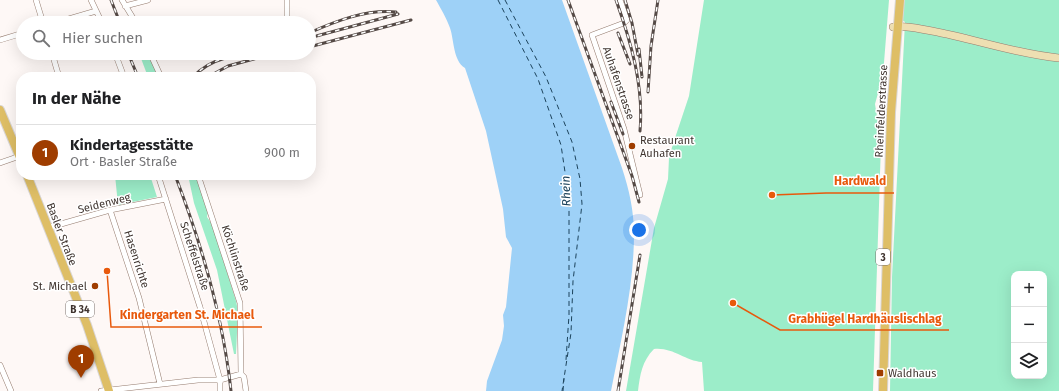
<!DOCTYPE html>
<html lang="de">
<meta charset="utf-8">
<style>
body{margin:0;font-family:"Fira Sans",sans-serif;background:#f2f2f2;color:#202124}
.controls{position:absolute;right:12px;bottom:12px;display:grid;overflow:hidden;border-radius:8px;box-shadow:0 4px 16px #0002}
.controls button{width:36px;height:36px;display:grid;place-items:center;padding:0;border:0;border-bottom:1px solid #e0e0e0;background:#fff;color:#202124;font:20px sans-serif}
.you{position:absolute;left:639px;top:230px;width:14px;height:14px;margin:-10px;border:3px solid #fff;border-radius:50%;background:#1a73e8;box-shadow:0 0 0 6px #1a73e833}
.badge{display:grid;place-items:center;width:26px;height:26px;border-radius:50%;background:#9f3d00;color:#fff;font-size:13px;font-weight:700}
.pin{position:absolute;translate:-50% -33px;filter:drop-shadow(0 1px 2px #0008)}
.pin::after{content:'';position:absolute;top:21px;width:14px;height:12px;background:inherit;clip-path:polygon(0 0,100% 0,50% 100%)}
.list{margin:0;padding:0;list-style:none}
h2{display:flex;justify-content:space-between;align-items:center;height:52px;margin:0;padding:0 16px;font-size:17px}
h2 small{font-size:13px;font-weight:400;color:#757577}
.list li{display:grid;grid-template-columns:26px 1fr auto;gap:12px;align-items:center;box-sizing:border-box;height:56px;padding:0 16px;border-top:1px solid #e0e0e0}
.list b{display:block;font-size:15px;white-space:nowrap}
.list p{margin:0;font-size:13px;white-space:nowrap;color:#757577}
.list em{font-size:13px;font-style:normal;color:#757577}
.icon{flex:none;width:22px;height:22px;fill:none;stroke:currentColor;stroke-width:2;stroke-linecap:round;stroke-linejoin:round}
.map{position:relative;flex:none;width:1059px;height:391px;overflow:hidden}
.search{position:absolute;background:#fff;box-shadow:0 4px 16px #0002;left:16px;top:16px;width:300px;height:44px;display:flex;align-items:center;gap:10px;box-sizing:border-box;padding:0 14px;border-radius:22px;color:#757577;font-size:15px}
.panel{position:absolute;background:#fff;box-shadow:0 4px 16px #0002;left:16px;top:72px;width:300px;height:108px;border-radius:16px}
.map>svg:first-child{display:block}
</style>
<div class="map">
<svg width="1059" height="391" viewBox="0 0 1059 391">
<rect width="100%" height="100%" fill="#fef8f6"/>
<path fill="#9cedc9" fill-rule="evenodd" d="M704 0H889L883 75 875 104 881 143 873 391H704L702 362C685 361 673 347 654 349 642 361 640 375 638 391H626L654 228 668 179 669 158 673 144 689 96Z
M901 0H1059V391H890L892 277 905 22 902 20ZM1014 274H1044V376H1014Z
M139 53H147L157 73V77H148Z
M115 175H150L157 197 118 205Z
M188 175H196L208 212 207 217 212 224 236 301 238 311 236 354H234L217 270 194 203Z"/>
<path fill="#9ed1f7" d="M436 0H562L622 168C629 189 634 211 634 234 634 286 621 340 611 391H486L487 381 502 340 504 326 503 315 506 307 512 248 506 237 503 209 486 131 465 68C453 61 454 39 450 28 446 17 441 9 436 0Z"/>
<g fill="none" stroke-linecap="round" stroke-linejoin="round">
<path stroke="#1c435c" stroke-width="1" stroke-dasharray="5 4" stroke-linecap="butt" d="M498 0 538 79 561 145 569 199V315L566 360
M505 0 546 77 572 142 580 179 582 204 573 281 571 333 562 391
M563 391 564 378"/>
<defs>
<path id="street" d="M36 0 43 23
M91 0 102 23
M122 0 136 23
M620 0 627 20 624 23 592 35 624 129 640 195
M125 6 148 0
M55 23 96 11
M270 23 287 19V0
M0 40 23 33
M52 53 59 77
M115 53 124 77
M150 53 161 77
M151 55 159 53
M0 163 20 156
M158 175 200 307 220 380V391
M198 175 240 303 241 374
M110 210 139 298 160 384
M47 228 110 210 166 199
M0 365 11 391
M241 374 244 377 246 391
M101 391 198 380H220L241 374"/>
<path id="secondary" d="M893 27C906 25 919 29 932 31 975 39 1016 54 1059 58"/>
<path id="primary" d="M0 110 21 160
M27 175 87 325 109 391
M883 391 891 112 900 0"/>
</defs>
<use href="#street" stroke="#957c6f" stroke-width="6"/>
<use href="#secondary" stroke="#957c6f" stroke-width="8"/>
<use href="#primary" stroke="#d9d6d5" stroke-width="10"/>
<use href="#street" stroke="#fff" stroke-width="5"/>
<use href="#secondary" stroke="#eedfb2" stroke-width="7"/>
<use href="#primary" stroke="#debe66" stroke-width="8"/>
<defs>
<path id="rail" d="M111 0 120 23
M568 0 632 176 639 202
M616 0C631 42 644 86 640 131
M625 0 632 23 638 55
M309 33C336 21 366 9 396 12
M618 33 630 64
M309 38 398 14
M309 47 411 20
M639 49 642 77
M128 53 138 77
M271 57 287 53
M193 77C213 56 237 55 264 53
M208 77 228 66 276 53
M648 92 651 46 658 0
M611 102 623 134
M175 175C202 245 223 317 231 391
M618 391 640 255"/>
</defs>
<use href="#rail" stroke="#554a46" stroke-width="3"/>
<use href="#rail" stroke="#fff" stroke-width="1.5" stroke-dasharray="4.5" stroke-linecap="butt"/>
</g>
<g fill="#9f3d00" stroke="#fff" stroke-width="1.5">
<circle cx="632" cy="146" r="4"/>
<circle cx="95" cy="286" r="4"/>
<rect x="876" y="369" width="8" height="8" rx="2"/>
</g>
<g text-anchor="middle" stroke-width="3" stroke-linejoin="round" paint-order="stroke">
<g fill="#fff" stroke="#79716d" stroke-width="1">
<rect x="876" y="249" width="14" height="16" rx="3"/>
<rect x="66" y="301" width="28" height="16" rx="3"/>
</g>
<g font-size="10" font-weight="bold" fill="#3f342f">
<text x="883" y="261">3</text>
<text x="80" y="313">B 34</text>
</g>
<g font-size="11" fill="#3f342f" stroke="#fff">
<text transform="translate(619 83) rotate(71)" y="4">Auhafenstrasse</text>
<text transform="translate(881 111) rotate(-87)" y="4">Rheinfelderstrasse</text>
<text transform="translate(104 203) rotate(-14)" y="4">Seidenweg</text>
<text transform="translate(62 234) rotate(69)" y="4">Basler Straße</text>
<text transform="translate(195 256) rotate(72)" y="4">Scheffelstraße</text>
<text transform="translate(236 258) rotate(72)" y="4">Köchlinstraße</text>
<text transform="translate(137 259) rotate(72)" y="4">Hasenrichte</text>
</g>
<g font-size="11" fill="#3f342f" stroke="#fff" text-anchor="start">
<text x="640" y="144">Restaurant<tspan x="640" dy="13">Auhafen</tspan></text>
<text x="87" y="290" text-anchor="end">St. Michael</text>
<text x="888" y="377">Waldhaus</text>
</g>
<g font-size="12" font-style="italic" fill="#1c435c" stroke="#fff">
<text transform="translate(566 191) rotate(-92)" y="4">Rhein</text>
</g>
</g>
<path fill="none" stroke="#e8590c" stroke-width="1.5" d="M772 195L826 193H894M107 271L111 327H262M733 303L780 330H949"/>
<g fill="#e8590c" stroke="#fff" stroke-width="1.5">
<circle cx="772" cy="195" r="4"/>
<circle cx="107" cy="271" r="4"/>
<circle cx="733" cy="303" r="4"/>
</g>
<g font-size="12" text-anchor="middle" font-weight="bold" fill="#e8590c" stroke="#fff" stroke-width="3" stroke-linejoin="round" paint-order="stroke">
<text x="860" y="185">Hardwald</text>
<text x="187" y="319">Kindergarten St. Michael</text>
<text x="865" y="323">Grabhügel Hardhäuslischlag</text>
</g>
</svg>
<div class="controls">
<button>+</button>
<button>−</button>
<button><svg class="icon" aria-label="layers" viewBox="0 0 24 24"><path d="M12 4l9 5-9 5-9-5zM3 14l9 5 9-5"/></svg></button>
</div>
<div class="you"></div>
<div class="pin badge" style="left:81px;top:378px">1</div>
<div class="search"><svg class="icon" aria-label="search" viewBox="0 0 24 24"><circle cx="10" cy="10" r="6"/><path d="M15 15l6 6"/></svg>Hier suchen</div>
<section class="panel">
<h2>In der Nähe<small></small></h2>
<ul class="list">
<li><span class="badge">1</span><div><b>Kindertagesstätte</b><p>Ort · Basler Straße</p></div><em>900 m</em></li>
</ul>
</section>
</div>
